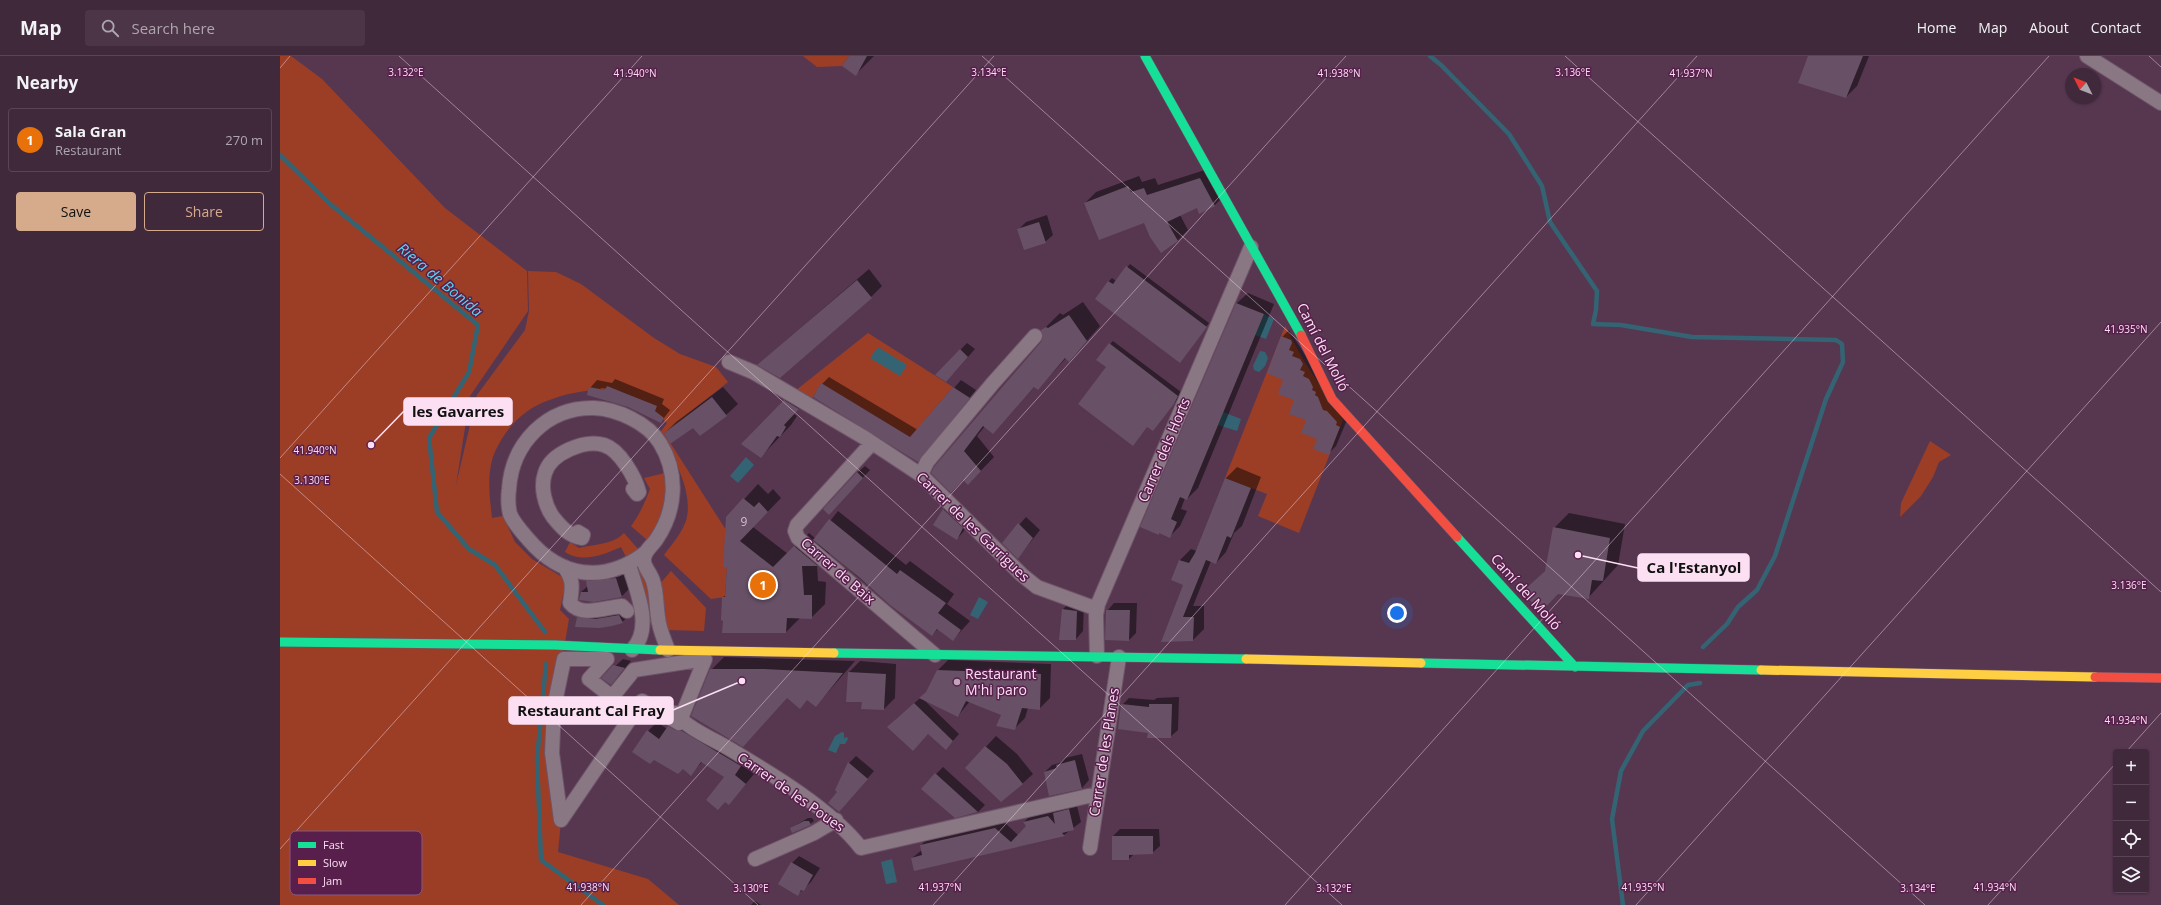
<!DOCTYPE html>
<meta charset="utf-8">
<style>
body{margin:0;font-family:"Open Sans",sans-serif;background:#4c3547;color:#f1f3f6}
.controls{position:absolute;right:12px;bottom:12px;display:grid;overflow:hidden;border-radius:4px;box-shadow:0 1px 3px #0004}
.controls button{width:36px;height:36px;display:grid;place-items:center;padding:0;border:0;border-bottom:1px solid #5a4556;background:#41293c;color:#f1f3f6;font:20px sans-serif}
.compass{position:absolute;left:1785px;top:12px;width:36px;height:36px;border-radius:50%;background:#41293c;box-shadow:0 1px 3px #0004;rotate:312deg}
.you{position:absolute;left:1117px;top:557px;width:14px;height:14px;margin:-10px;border:3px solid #fff;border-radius:50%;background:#1a73e8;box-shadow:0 0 0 6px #1a73e833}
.badge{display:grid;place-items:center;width:26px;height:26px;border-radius:50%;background:#d6ab8b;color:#fff;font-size:13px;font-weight:700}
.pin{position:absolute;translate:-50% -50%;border:2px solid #fff;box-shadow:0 1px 4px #0006}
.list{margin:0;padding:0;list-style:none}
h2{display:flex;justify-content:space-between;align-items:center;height:52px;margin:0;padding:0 16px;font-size:17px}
h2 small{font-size:13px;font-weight:400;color:#aea6af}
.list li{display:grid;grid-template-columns:26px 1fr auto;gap:12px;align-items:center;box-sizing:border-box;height:64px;margin:0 8px 8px;padding:0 8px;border:1px solid #5a4556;border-radius:4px}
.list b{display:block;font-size:15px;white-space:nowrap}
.list p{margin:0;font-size:13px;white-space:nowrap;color:#aea6af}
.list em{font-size:13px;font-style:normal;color:#aea6af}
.actions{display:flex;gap:8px;padding:12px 16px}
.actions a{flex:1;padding:9px 0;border:1px solid #d6ab8b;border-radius:4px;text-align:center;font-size:14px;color:#d6ab8b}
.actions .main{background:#d6ab8b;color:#111}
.icon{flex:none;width:22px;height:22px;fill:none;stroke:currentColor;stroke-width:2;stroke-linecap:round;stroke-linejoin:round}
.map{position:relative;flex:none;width:1881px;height:849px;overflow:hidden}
header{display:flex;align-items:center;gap:24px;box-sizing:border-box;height:56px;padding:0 20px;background:#41293c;border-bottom:1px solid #5a4556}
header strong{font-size:19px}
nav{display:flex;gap:22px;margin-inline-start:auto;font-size:14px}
.search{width:280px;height:36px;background:#4c3547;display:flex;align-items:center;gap:10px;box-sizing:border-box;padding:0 14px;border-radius:4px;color:#aea6af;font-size:15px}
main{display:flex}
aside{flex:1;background:#41293c}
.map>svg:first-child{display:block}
</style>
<header>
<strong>Map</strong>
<div class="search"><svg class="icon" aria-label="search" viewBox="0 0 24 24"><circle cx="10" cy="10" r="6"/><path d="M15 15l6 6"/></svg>Search here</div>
<nav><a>Home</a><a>Map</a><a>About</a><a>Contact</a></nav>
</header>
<main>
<aside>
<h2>Nearby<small></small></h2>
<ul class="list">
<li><span class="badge" style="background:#e8710a">1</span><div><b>Sala Gran</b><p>Restaurant</p></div><em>270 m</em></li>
</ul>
<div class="actions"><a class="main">Save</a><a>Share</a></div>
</aside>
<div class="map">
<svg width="1881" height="849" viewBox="0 0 1881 849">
<rect width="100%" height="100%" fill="#573750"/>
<path fill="#9c3e26" d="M0 0H11L42 23 165 152 247 215 248 255 190 340 176 429 197 339 245 274 249 255 248 215 276 216 301 228 374 282 400 298 436 311 448 326 384 377 446 474 444 511H447L445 541 431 543 384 499C392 488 404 475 407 461 412 433 394 401 379 378L387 367C375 355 358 341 342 336 315 329 267 340 245 357 231 367 217 387 212 404 207 423 210 443 212 462L223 460 235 486 252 503 282 521 285 529 280 554 289 563 274 651 281 765 278 796 368 823 399 849H0Z
M523 0H569L562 10 537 11Z
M1005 270 1024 305 1063 364 1019 477 978 460 987 438 945 422Z
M588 277 673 331 644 365 647 391 541 328 531 344 515 335Z
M1650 385 1671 399 1659 406 1653 421 1641 440 1620 461 1621 447Z
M385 417C390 440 381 465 367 484L351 470C360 458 365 446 370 433L364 422Z
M344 477 358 493 346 501 341 491C325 498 302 508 285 496L290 486 299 492C314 488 333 489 344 477Z
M359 514 362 515 371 538 391 515 426 552 424 575 386 574 372 562 368 573 365 545 340 573 366 544 356 517Z"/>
<path fill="#346473" d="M984 258 994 263 986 283 975 279Z
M598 291 627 309 620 320 590 302Z
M980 295 985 296 988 302 985 310 979 316 974 314 973 310Z
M943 356 961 363 957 375 938 369Z
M466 401 474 409 458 427 450 420Z
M699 541 708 546 698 563 690 559Z
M562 676 564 677V682L567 681 568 683 565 688H560L556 697 548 694 555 680Z
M612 803 617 826 606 828 601 806Z"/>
<path fill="#0007" fill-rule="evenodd" d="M571 0H594L576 18Z
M1530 0H1589L1577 30 1566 41Z
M931 112 946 138 935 149 918 150 900 159 908 174 897 185 865 166 805 147 816 136 859 120 862 126 875 122 878 129Z
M767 159 773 179 765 186 738 174 746 166Z
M850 208 929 267 903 302 816 243 829 225 832 222 836 225Z
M589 213 602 230 591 241 479 308Z
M968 237 994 248 918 432 907 443 905 442 901 453 907 455 900 470 890 480 862 470 957 247Z
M803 246 820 270 789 305 786 302 758 333 755 330 713 377 705 370 697 380 714 401 688 428 683 423 655 411 762 286 764 281 762 275 780 257 783 259Z
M1009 274 1067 364 1056 390 1049 397 1005 323 1002 281Z
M833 285 901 336 897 344 873 374 827 311 830 288Z
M687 287 695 293 673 318 680 294Z
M549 321 638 374 681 324 696 334 645 397 542 328Z
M335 323 384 343 382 348 390 354 381 366 310 332 317 324 332 327ZM320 332 330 333 324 335Z
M443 331 458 348 446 359 421 379 414 371 385 377 396 366Z
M516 334 529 342 514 358 517 360 511 369 492 389 481 400 462 388Z
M585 410 590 414 556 450 577 417Z
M957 411 981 421 962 470 954 477 946 496 936 507 931 505 913 550H924V573L913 584 882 585 904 528 892 523 900 504 911 493 917 495 946 422Z
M478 428 488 438 493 433 501 442 473 471 508 498 529 477 536 483 558 455 626 509 630 505 674 538 667 548 690 565 673 584 658 573 652 579 610 548 550 497 537 509 538 525 546 526 545 548 531 562H520L506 576 443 541 447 538V462Z
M671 446 689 465 684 475 677 483 655 468 664 453Z
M1289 457 1345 468 1338 509 1308 542 1278 537 1244 536 1266 514 1274 472Z
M746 461 760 474 738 502 723 487Z
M343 515 349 533 341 541 301 536 308 530 307 526 315 518Z
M790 546 804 548 803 575 796 583 783 553Z
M834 547H857L856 577 849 584 827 555Z
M346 552 350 559 342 566 298 562 305 555Z
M444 601 575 605 536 650 527 643 507 641 431 614Z
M343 603 351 605 338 621 330 615Z
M668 604 771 608 770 642 759 653 748 652 745 662 734 673 722 659 690 645 678 660 644 644 679 678 666 693 648 677 615 664 647 636 658 614Z
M580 605 616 608 615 642 604 653 583 645 569 616Z
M899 641 898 674 890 681 842 649 849 642 874 644 877 642Z
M398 661 474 718 449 748 446 721 422 706 411 718 368 675 377 666 387 673Z
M716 680 737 698 753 718 742 728 686 712Z
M802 698 809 724 802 732 765 716 772 709 780 707 785 702Z
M576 700 594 715 566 747 556 734 569 707Z
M663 711 705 749 698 756 675 761 656 718Z
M796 746 801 766 784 779 635 814 632 802 642 794 641 789 648 782 723 765 739 780 748 769 744 766 751 759Z
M528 762H532L534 765 530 768 511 772Z
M840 773H879L880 790 872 797 854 798 849 803 833 780Z
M519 800 540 812 531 826 518 838 512 807Z
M475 845 481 849H471Z"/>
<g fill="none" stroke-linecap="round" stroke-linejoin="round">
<path stroke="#346473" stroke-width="4.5" d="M1150 0 1161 9 1229 78 1262 130 1270 166 1317 235 1316 254 1313 268 1341 269 1412 281 1556 284 1562 288 1563 306 1546 343 1495 500 1477 534 1458 551 1447 568 1423 591
M0 99 49 147 198 269 189 316 149 382 157 456 189 493 215 509 265 576
M266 608 257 703 261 804 323 849
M1343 849 1332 763 1341 715 1363 675 1408 629 1420 627"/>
</g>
<path fill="#685066" d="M569 0H587L576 20 562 10Z
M1528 0H1583L1566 42 1518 27Z
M920 122 935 150 919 158 917 152 887 166 898 185 881 197 870 181 864 167 819 184 804 147 848 130 851 136 864 132 867 139Z
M759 166 766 187 744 194 737 173Z
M846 210 927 271 900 307 815 243 828 225 833 228Z
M577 224 592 242 500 322 477 309Z
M956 247 984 258 907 444 900 441 891 463 897 466 890 482 879 477V479L860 471Z
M789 259 807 285 789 306 785 302 758 334 754 331 713 378 703 370 684 395 701 415 688 429 683 424 671 437 651 417 654 411 761 286 763 281 761 274 766 271 768 272Z
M1001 280 1011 284 1012 287 1009 294 1014 296 1012 300 1020 303 1023 308 1020 314 1025 316 1023 320 1029 323 1033 331 1032 334 1036 336 1035 339 1038 341 1043 354 1047 355 1057 366 1056 369 1060 371 1049 399 1033 393 1037 383 1021 377 1026 364 1009 358 1014 344 998 338 1003 324 987 317Z
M829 287 898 340 894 348 873 375 867 371 853 390 798 348 826 311 816 304Z
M680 293 688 301 666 326 655 319Z
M541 327 630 381 673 331 690 342 638 406 533 341Z
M327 330 377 350 375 355 384 362 381 367 348 351 307 339 309 331 325 334Z
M432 341 447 360 420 380 413 372 390 388 384 377Z
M504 344 519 353 504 369 506 371 500 381 497 380 481 402 461 388Z
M577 416 583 422 549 459 543 453Z
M945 422 971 432 951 482 947 480 936 508 926 504 903 561H914L913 585 881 586 903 529 891 524 899 504 909 507 915 497Z
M463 442 474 451 479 446 488 456 460 485 493 511 514 490 538 510H522L524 539H532V563L507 562 506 577H442L443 565 441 564 442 541H445L447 511H443L446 461Z
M663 453 683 472 677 484 653 469Z
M549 463 617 518 620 514 666 547 658 557 681 574 673 585 657 573 652 580 610 549 580 522 533 484Z
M738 467 753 482 738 503 722 487Z
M1273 471 1330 482 1323 525 1312 524 1309 543 1278 538 1261 556 1242 536 1265 515Z
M336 522 342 541 314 546 299 544 301 536H308L306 525Z
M782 553 797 555 796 584H779Z
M826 554H850L849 585 825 584Z
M339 559 343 567 332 570 320 572 295 571 297 561 315 563Z
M333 609 345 612 331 629 321 622Z
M430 613H484L563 617 536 651 527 644 520 653 507 642 463 691 411 660Z
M657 614 761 618 760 654 742 652 735 674 716 670 721 659 686 645 678 661 639 642 646 636Z
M568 616 606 618 604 654 581 653 582 646H566Z
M634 647 673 685 666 694 648 678 633 695 607 671Z
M841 648 869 651V648H892L891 682H867L868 677 838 673Z
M388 670 395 674 402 675 461 710 455 719 466 728 449 749 445 746 438 754 426 744 444 721 421 706 411 720 403 713 398 718 374 704 370 708 352 696 367 674 379 683Z
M705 690 727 708 743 728 721 746 685 712Z
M795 704 802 733 769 740 764 716 777 712 776 709Z
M568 706 588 723 559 756 548 747 557 736 555 734Z
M655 717 698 756 675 762 641 733Z
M789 753 794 774 782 777 785 780 634 815 631 802 642 799 640 789 715 772 731 786 746 770 743 766 768 760 775 768 773 757Z
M524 765H529L531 769 512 777 510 772Z
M832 780H873V798L849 799V804H832Z
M511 806 533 819 524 835 521 834 518 840 498 828Z"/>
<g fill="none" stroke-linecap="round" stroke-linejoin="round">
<defs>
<path id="street" d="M1807 0 1881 47
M449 306 473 316 585 382 641 419 742 519 757 531 817 553
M592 387 517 469 515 475 518 482 655 599
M641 419 647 406 713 327 755 280
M298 476 303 479 302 482C289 480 281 471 273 461 265 450 260 431 265 417 271 397 305 383 324 389 340 394 355 421 359 436L357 438 353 433
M365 497C324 528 281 522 248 483 242 476 233 466 230 458 228 450 228 441 229 433 232 387 267 351 314 352 337 353 368 367 380 387 399 418 396 455 376 484 371 491 363 496 364 505 364 511 371 518 373 525 377 537 376 549 378 561 379 573 384 583 388 594
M349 509C356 534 374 572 352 594
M285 512C294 525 292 532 290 547 302 562 326 551 342 550L347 555
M817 600 816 559 818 548 971 191
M284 603H327L309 623 332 641 354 614 425 603 399 667 362 645 281 764 272 697 274 651Z
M395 657C407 672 431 682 448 692 490 717 551 753 581 792L817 738
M810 792 839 601
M475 803 534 777 556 764"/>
<path id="fast" d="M865 0 1021 279
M1177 481 1295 611
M0 586 275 589 380 594
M554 597 966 603
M1141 607 1481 614"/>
<path id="slow" d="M380 594 554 597
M966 603 1141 607
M1481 614 1815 621"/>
<path id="jam" d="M1021 279 1052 343 1177 481
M1815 621 1881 622"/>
</defs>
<use href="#street" stroke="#6f5468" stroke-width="16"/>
<use href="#fast" stroke="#6f5468" stroke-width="10"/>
<use href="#slow" stroke="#6f5468" stroke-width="10"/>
<use href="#jam" stroke="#6f5468" stroke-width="10"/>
<use href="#street" stroke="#897884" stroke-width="14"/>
<use href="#fast" stroke="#16e098" stroke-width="9"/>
<use href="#slow" stroke="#ffcf43" stroke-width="9"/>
<use href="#jam" stroke="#f24e42" stroke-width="9"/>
</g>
<path fill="none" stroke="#fcdff3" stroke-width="1" stroke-opacity="0.45" d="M119 0 1062 849M702 0 1645 849M1285 0 1881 536M1869 0 1881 11M0 12 10 0M0 402 362 0M0 418 478 849M1846 696 1881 657M0 793 714 0M301 849 1066 0M653 849 1417 0M1005 849 1769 0M1356 849 1881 266M1708 849 1836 707"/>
<circle fill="#c2a4ba" stroke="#581f4c" stroke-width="1.5" cx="677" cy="626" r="4"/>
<g text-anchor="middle" stroke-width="3" stroke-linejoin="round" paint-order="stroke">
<g font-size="12" fill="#d7bbd0">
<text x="464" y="470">9</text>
</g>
<g font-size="14" fill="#fcdff3" stroke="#581f4c">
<text transform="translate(1043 291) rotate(63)" y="5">Camí del Molló</text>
<text transform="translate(884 394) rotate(-67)" y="5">Carrer dels Horts</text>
<text transform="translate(693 471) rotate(44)" y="5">Carrer de les Garrigues</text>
<text transform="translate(558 515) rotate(41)" y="5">Carrer de Baix</text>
<text transform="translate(1246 536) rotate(48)" y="5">Camí del Molló</text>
<text transform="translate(824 696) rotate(-81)" y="5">Carrer de les Planes</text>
<text transform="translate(511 736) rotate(35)" y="5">Carrer de les Poues</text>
</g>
<g font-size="14" fill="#fcdff3" stroke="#581f4c" text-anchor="start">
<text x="685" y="623">Restaurant<tspan x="685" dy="16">M'hi paro</tspan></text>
</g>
<g font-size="15" font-style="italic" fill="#5fd3f0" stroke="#581f4c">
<text transform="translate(160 224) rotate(40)" y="5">Riera de Bonida</text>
</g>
</g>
<rect x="10" y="775" width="132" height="64" rx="6" fill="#581f4c" stroke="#89597e" stroke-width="1"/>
<rect x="18" y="786" width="18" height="6" fill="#16e098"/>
<rect x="18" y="804" width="18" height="6" fill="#ffcf43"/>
<rect x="18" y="822" width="18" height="6" fill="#f24e42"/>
<g font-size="11" fill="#fcdff3">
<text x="43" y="793">Fast</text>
<text x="43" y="811">Slow</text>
<text x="43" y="829">Jam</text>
</g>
<g font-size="10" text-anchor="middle" fill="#fcdff3" stroke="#581f4c" stroke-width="3" stroke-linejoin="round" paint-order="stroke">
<text x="126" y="20">3.132°E</text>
<text x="709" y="20">3.134°E</text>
<text x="1293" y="20">3.136°E</text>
<text x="355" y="21">41.940°N</text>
<text x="1059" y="21">41.938°N</text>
<text x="1411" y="21">41.937°N</text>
<text x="1846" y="277">41.935°N</text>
<text x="35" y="398">41.940°N</text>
<text x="32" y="428">3.130°E</text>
<text x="1849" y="533">3.136°E</text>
<text x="1846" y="668">41.934°N</text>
<text x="308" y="835">41.938°N</text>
<text x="660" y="835">41.937°N</text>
<text x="1363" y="835">41.935°N</text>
<text x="1715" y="835">41.934°N</text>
<text x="471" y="836">3.130°E</text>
<text x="1054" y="836">3.132°E</text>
<text x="1638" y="836">3.134°E</text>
</g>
<path fill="none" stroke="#fcdff3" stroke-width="1.5" d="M91 389L124 355M1298 499L1358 512M462 625L393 654"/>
<g fill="#fcdff3" stroke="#581f4c" stroke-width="1.5">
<circle cx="91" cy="389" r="4"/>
<circle cx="1298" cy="499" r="4"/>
<circle cx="462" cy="625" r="4"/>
</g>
<g fill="#fcdff3" stroke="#fcdff3" stroke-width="1.5">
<rect x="124" y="342" width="108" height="27" rx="4"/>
<rect x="1358" y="498" width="111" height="27" rx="4"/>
<rect x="229" y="641" width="164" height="27" rx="4"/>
</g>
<g font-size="15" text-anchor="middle" font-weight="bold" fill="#111">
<text x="178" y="361">les Gavarres</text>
<text x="1414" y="517">Ca l'Estanyol</text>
<text x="311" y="660">Restaurant Cal Fray</text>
</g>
</svg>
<div class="controls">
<button>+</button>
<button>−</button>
<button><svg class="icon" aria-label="locate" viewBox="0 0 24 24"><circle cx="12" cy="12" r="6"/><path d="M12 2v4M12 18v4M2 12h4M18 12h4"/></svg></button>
<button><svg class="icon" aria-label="layers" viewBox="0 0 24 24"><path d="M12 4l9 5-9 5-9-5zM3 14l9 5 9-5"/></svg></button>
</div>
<svg class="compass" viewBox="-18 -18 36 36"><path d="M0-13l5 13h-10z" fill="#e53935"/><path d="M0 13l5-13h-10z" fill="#aea6af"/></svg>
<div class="you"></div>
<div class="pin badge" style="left:483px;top:529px;background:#e8710a">1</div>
</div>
</main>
